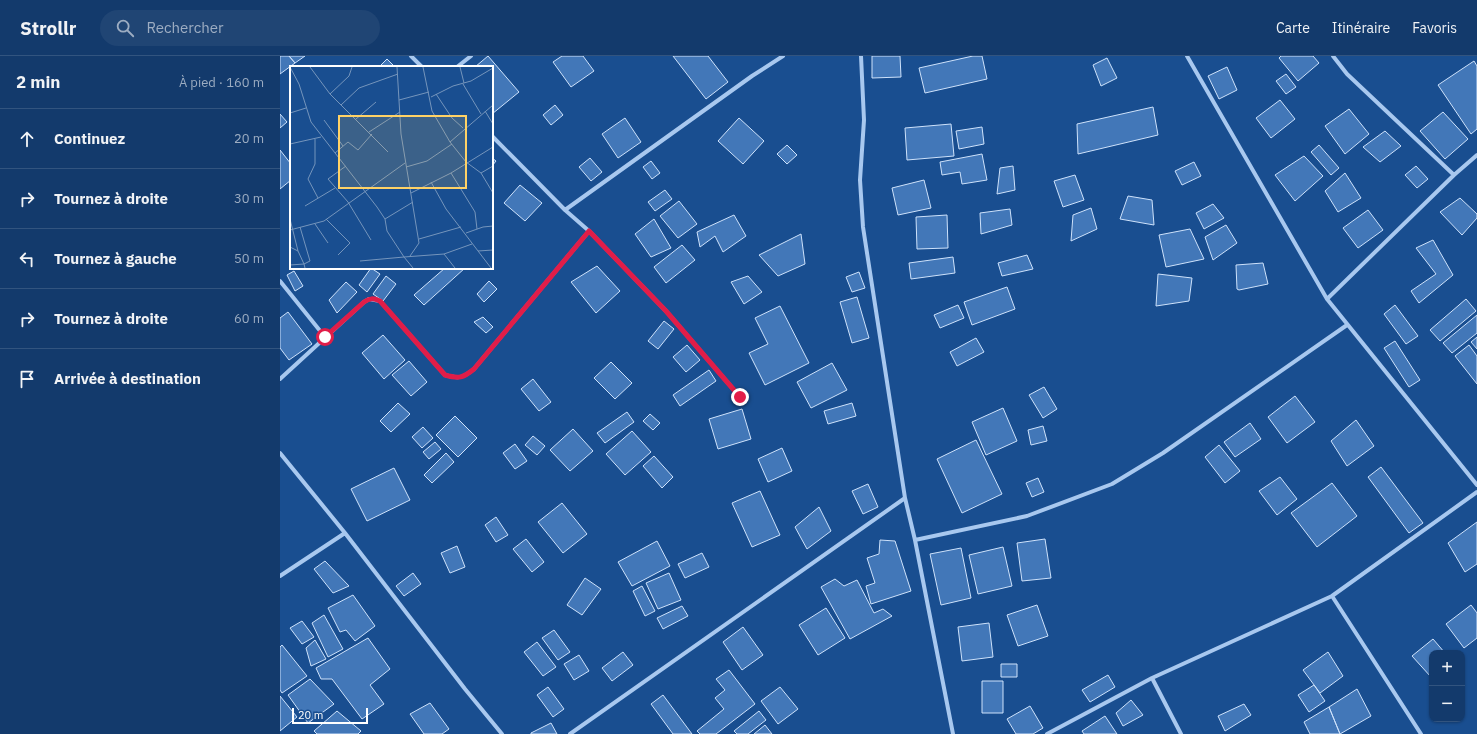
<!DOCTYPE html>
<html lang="fr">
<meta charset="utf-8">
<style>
body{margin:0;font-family:"IBM Plex Sans",sans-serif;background:#204574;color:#f1f3f6}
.controls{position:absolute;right:12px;bottom:12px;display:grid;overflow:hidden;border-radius:8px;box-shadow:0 1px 3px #0004}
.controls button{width:36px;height:36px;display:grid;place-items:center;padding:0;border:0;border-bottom:1px solid #32547f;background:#133a6c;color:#f1f3f6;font:20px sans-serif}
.scale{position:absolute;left:12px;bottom:10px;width:76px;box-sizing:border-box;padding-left:4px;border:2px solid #fff;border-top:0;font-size:11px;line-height:14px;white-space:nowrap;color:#fff;-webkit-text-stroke:3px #194e90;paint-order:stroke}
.stop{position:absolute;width:12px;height:12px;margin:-9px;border:3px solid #e11d48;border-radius:50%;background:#fff}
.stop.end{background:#e11d48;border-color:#fff;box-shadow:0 1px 4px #0008}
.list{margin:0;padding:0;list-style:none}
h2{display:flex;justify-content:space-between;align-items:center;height:52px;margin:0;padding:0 16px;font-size:17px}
h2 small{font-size:13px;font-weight:400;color:#9dadc2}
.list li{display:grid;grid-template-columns:26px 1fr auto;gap:12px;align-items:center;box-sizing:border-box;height:60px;padding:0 16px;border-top:1px solid #32547f}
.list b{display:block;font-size:15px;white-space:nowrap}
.list em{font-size:13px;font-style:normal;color:#9dadc2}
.icon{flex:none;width:22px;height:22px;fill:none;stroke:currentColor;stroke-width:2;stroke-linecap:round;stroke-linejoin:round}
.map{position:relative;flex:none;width:1197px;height:678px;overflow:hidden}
header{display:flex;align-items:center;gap:24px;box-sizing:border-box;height:56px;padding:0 20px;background:#133a6c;border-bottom:1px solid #32547f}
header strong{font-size:19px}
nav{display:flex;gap:22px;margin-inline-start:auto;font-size:14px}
.search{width:280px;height:36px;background:#204574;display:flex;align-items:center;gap:10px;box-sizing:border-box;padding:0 14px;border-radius:22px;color:#9dadc2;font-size:15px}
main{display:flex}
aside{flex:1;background:#133a6c}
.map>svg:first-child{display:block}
</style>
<header>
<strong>Strollr</strong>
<div class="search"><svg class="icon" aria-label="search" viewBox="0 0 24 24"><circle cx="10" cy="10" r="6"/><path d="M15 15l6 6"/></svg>Rechercher</div>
<nav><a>Carte</a><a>Itinéraire</a><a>Favoris</a></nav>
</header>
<main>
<aside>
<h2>2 min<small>À pied · 160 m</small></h2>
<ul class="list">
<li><svg class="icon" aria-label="ahead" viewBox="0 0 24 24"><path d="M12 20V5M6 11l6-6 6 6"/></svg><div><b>Continuez</b></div><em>20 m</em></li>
<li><svg class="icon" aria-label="right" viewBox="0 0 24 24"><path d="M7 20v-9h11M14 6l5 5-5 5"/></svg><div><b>Tournez à droite</b></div><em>30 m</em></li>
<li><svg class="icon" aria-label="left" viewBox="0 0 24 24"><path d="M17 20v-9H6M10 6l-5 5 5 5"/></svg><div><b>Tournez à gauche</b></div><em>50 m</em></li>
<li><svg class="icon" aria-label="right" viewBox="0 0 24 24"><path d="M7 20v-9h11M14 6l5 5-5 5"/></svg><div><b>Tournez à droite</b></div><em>60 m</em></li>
<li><svg class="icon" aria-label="arrive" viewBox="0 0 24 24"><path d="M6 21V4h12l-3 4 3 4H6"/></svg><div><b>Arrivée à destination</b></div></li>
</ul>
</aside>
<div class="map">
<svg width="1197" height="678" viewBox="0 0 1197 678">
<rect width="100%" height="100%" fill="#194e90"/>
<path fill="#4277b8" stroke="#cee2fb" d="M0 0H9L15 7 0 18Z
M9 0H25L15 7Z
M208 0 239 36 212 58V11H195Z
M282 0H303L314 15 291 31 273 6Z
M393 0H428L448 26 426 43Z
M592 0H620L621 21 592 22Z
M693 0H702L707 23 645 37 639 12Z
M1001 0H1033L1039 7 1018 25 999 2Z
M827 2 837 22 821 30 813 9Z
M107 3 115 11H99Z
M1194 5 1197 10V73L1191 78 1158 29Z
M947 11 957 34 939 43 928 20Z
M1006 18 1016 31 1006 38 996 25Z
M1000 44 1015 63 991 82 976 62Z
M275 49 283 59 271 69 263 59Z
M873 51 878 79 798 98 797 68Z
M1069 53 1089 78 1065 98 1045 70Z
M1163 56 1188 83 1165 103 1140 75Z
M0 58 7 66 0 72Z
M345 62 361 86 338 102 322 78Z
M459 62 484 85 463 108 438 85Z
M671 68 674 100 627 104 625 72Z
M702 71 704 88 679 93 676 75Z
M1105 75 1121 90 1100 106 1083 91Z
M507 89 517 99 507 108 497 98Z
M1039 89 1059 112 1051 119 1031 96Z
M0 94 11 108V124L0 133Z
M702 98 707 124 682 128 680 116 662 119 660 106Z
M1024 100 1043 120 1015 145 995 119Z
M212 102 216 105 212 110Z
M310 102 322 116 311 125 299 111Z
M371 105 380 117 372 123 363 111Z
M914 106 921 120 902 129 895 115Z
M733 110 735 134 717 138 720 112Z
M1136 110 1148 123 1137 132 1125 119Z
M1065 117 1081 142 1058 156 1045 135Z
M795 119 804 144 783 151 774 125Z
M644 124 651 152 618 159 612 132Z
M240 129 262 147 245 165 224 147Z
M385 134 392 143 375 155 368 146Z
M848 140 872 144 874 169 840 163Z
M1180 142 1197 158V162L1182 179 1160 156Z
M399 145 417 168 398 182 380 160Z
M933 148 944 162 924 173 916 157Z
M811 152 817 173 791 185 793 159Z
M730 153 732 169 701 178 700 157Z
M1088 154 1103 174 1078 192 1063 172Z
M454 159 466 180 443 196 435 180 420 191 417 176Z
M667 159 668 192 637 193 636 161Z
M374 163 391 192 371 201 355 178Z
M946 169 957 187 933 204 925 181Z
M910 173 924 203 886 211 879 179Z
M521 178 525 208 498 220 479 199Z
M1153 184 1173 219 1139 247 1131 235 1156 218 1136 192Z
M402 189 415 204 386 227 374 211Z
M747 199 753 213 722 220 718 207Z
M673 201 675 217 631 223 629 207Z
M983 207 988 228 959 234 957 233 956 209Z
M317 210 340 235 316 257 291 226Z
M91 212 100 218 87 236 79 229Z
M165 212H185L144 249 134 239Z
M14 215 23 230 15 235 7 219Z
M579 216 585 232 572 236 566 221Z
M878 218 912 222 909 245 876 250Z
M106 220 116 228 103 245 93 238Z
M468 220 482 236 464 248 451 226Z
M209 225 217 233 204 246 197 238Z
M66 226 77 236 57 257 49 244Z
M727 231 735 253 692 269 684 246Z
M577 241 589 282 572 287 560 246Z
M1186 243 1196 255 1160 285 1150 274Z
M678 249 684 262 660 272 654 259Z
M1115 249 1138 280 1126 288 1104 258Z
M500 250 529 307 485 329 469 297 488 288 475 262Z
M8 256 32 288 9 304 0 292V262Z
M1197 259V277L1172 297 1163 287Z
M203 261 213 271 206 277 194 266Z
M384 265 394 273 378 293 368 285Z
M103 279 125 304 104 323 82 297Z
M1197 281V293L1191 286Z
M696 282 704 296 677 310 670 296Z
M1115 285 1140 324 1129 331 1104 292Z
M407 289 420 304 406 316 393 301Z
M1189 289 1197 300V328L1175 300Z
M129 305 147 326 131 340 112 319Z
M331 306 352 327 335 343 314 322Z
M552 307 567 334 531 352 517 326Z
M429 314 436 325 400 350 393 339Z
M253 323 271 346 259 355 241 333Z
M764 331 777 353 763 362 749 339Z
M1015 340 1035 366 1007 387 988 361Z
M118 347 130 358 111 376 100 365Z
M572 347 576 360 548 368 544 355Z
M723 352 737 385 706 399 692 366Z
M462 353 471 383 438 393 429 363Z
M347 356 354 366 325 387 317 377Z
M370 358 380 367 373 374 363 365Z
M175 360 197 382 178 401 156 379Z
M1076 364 1094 390 1067 410 1051 385Z
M970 367 981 383 955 401 944 386Z
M763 370 767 385 751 389 748 374Z
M143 371 153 382 142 392 132 381Z
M293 373 313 395 290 415 270 394Z
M352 375 371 396 345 419 326 398Z
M253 380 265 390 257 399 245 389Z
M696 384 722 438 682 457 657 403Z
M155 386 161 393 149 403 143 396Z
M235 388 247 405 235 413 223 397Z
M939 389 960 415 945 427 925 401Z
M502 392 512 415 488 426 478 403Z
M166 397 174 406 152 427 144 419Z
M374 400 393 421 382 432 363 410Z
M1101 411 1143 467 1129 477 1088 421Z
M114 412 130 444 87 465 71 433Z
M1000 421 1017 443 997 459 979 435Z
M758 422 764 436 752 441 746 427Z
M1052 427 1077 460 1037 491 1011 457Z
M588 428 598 451 583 458 572 435Z
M480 435 500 479 472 491 452 447Z
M282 447 307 478 283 497 258 466Z
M539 451 551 475 527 493 515 471Z
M216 461 228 479 216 486 205 469Z
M1197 466V508L1185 516 1168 487Z
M246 483 264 506 252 516 233 493Z
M765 483 771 522 742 525 737 487Z
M600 484 615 485 631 535 591 548 586 530 595 527 587 502 599 498Z
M377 485 390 510 352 530 338 506Z
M177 490 185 511 170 517 161 497Z
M723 491 732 530 698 538 689 499Z
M681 492 691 542 661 549 650 498Z
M422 497 429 511 405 522 398 508Z
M45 505 69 530 53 537 34 513Z
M133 517 141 528 124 540 116 530Z
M389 517 401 544 378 553 366 527Z
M305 522 321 533 302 559 287 549Z
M555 523 564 530 577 524 594 557 603 553 612 560 570 583 541 531Z
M362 530 375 555 365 560 353 535Z
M73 539 95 570 75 585 66 574 60 576 48 552Z
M757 549 768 580 738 590 727 559Z
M1191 549 1197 557V582L1184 592 1166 568Z
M402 550 408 560 383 573 377 562Z
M546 552 565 582 538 599 519 569Z
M44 559 63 593 48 601 32 567Z
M22 565 34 581 22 588 10 572Z
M709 567 713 601 682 605 678 571Z
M463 571 483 599 462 614 443 586Z
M274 574 290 596 278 604 262 582Z
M88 582 110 613 90 629 104 648 82 663 52 623H41L36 612Z
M1153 583 1165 597H1152L1151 621 1132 600Z
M35 584 46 603 31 610 26 592Z
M257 586 276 611 263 620 244 596Z
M2 589 27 620 2 637 0 634V591Z
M343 596 353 609 332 625 322 612Z
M1048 596 1063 620 1040 637 1023 614Z
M299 599 309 615 294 624 284 608Z
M721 608H737V621H721Z
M449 614 475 648 436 678H420L417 675 444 653 435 642 445 634 436 623Z
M828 619 835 631 810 646 802 634Z
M30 623 54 648 28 667 8 639Z
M702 625H723V657H702Z
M1034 629 1045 645 1029 656 1018 639Z
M268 631 284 653 273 661 257 639Z
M500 631 518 653 498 668 481 645Z
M1077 633 1091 660 1060 678 1049 651Z
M383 639 412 678H393L371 648Z
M0 640 17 661 0 675Z
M851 644 863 659 843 670 836 657Z
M150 647 169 673 162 678H144L130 658Z
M964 648 971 659 945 675 938 660Z
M750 650 763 672 753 678H736L727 663Z
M1049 651 1060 678H1030L1024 666Z
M57 655 81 675 78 678H37L34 675Z
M479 655 486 664 468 678H457L454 675Z
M825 660 837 678H804L802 675Z
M271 667 277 678H251V677Z
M485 669 492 678H474Z"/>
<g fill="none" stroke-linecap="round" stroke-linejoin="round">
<path stroke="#a8c8ef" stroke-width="4" d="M131 0 142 11
M581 0 584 64 580 124 583 171 625 442 635 484 673 678
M907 0 1047 243 1197 429
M1053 0 1067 18 1174 119
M177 11 191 0
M212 80 285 154 309 175 386 255 460 341
M285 154 472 20 503 0
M0 225 45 281
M1047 243 1174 119 1197 99
M0 323 84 246 89 243 100 245 165 319C179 323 183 322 194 313L309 175
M0 397 65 477 185 633 222 678
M635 484 747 460 832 428 883 397 1067 269
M0 520 65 477
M1052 540 1141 678
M872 622 901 678
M290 678 625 442
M767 678 872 622 1052 540 1197 436"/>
</g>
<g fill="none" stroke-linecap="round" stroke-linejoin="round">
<path stroke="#e11d48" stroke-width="5" d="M45 281 84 246C90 242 93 242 100 245L165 319C179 323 183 322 194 313L309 175 386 255 460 341"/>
</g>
<g transform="translate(10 10)">
<rect width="203" height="203" fill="#194e90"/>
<path fill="none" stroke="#7595bc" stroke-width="1" d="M0 1 9 18 21 56 87 141 95 153 97 165 114 191 70 195M20 1 40 28 98 86M107 1 111 68 129 177 120 190M133 1 142 45 160 76 176 96 191 107 203 127M170 1 174 17M173 18 191 48M40 28 59 10 62 1M146 28 162 52 173 62M141 31 163 20 181 15 203 2M109 34 139 26M51 39 69 22 108 8M195 45 203 58M0 47 16 42M66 53 86 36M34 54 53 80M79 66 110 46M25 73V98L18 113 28 132M160 76 203 39M0 78 31 71M45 87 58 76 68 84 82 68M56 100 38 113 58 136 81 174M116 101 137 95 162 78M161 107 185 146 187 163M191 107 203 100M141 116 156 143 201 202M121 127 161 107 203 81M15 140 45 122M0 153 8 185M36 153 60 177 48 189M95 153 123 136M25 158 38 177M0 164 34 155 115 97M176 167 193 161 203 160M129 173 171 161M0 181 8 185 14 198 20 195 10 161M188 185 203 184M154 188 165 202M0 199 14 198 15 202M123 202 114 191 154 188 182 178"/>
<path fill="#ffd266" fill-opacity="0.15" stroke="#ffd266" stroke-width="2" d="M49 50H176V122H49Z"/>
<rect width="203" height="203" fill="none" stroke="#fff" stroke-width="2"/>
</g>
</svg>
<div class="controls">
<button>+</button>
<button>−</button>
</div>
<div class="scale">20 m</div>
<div class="stop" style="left:45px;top:281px"></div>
<div class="stop end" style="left:460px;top:341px"></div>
</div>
</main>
